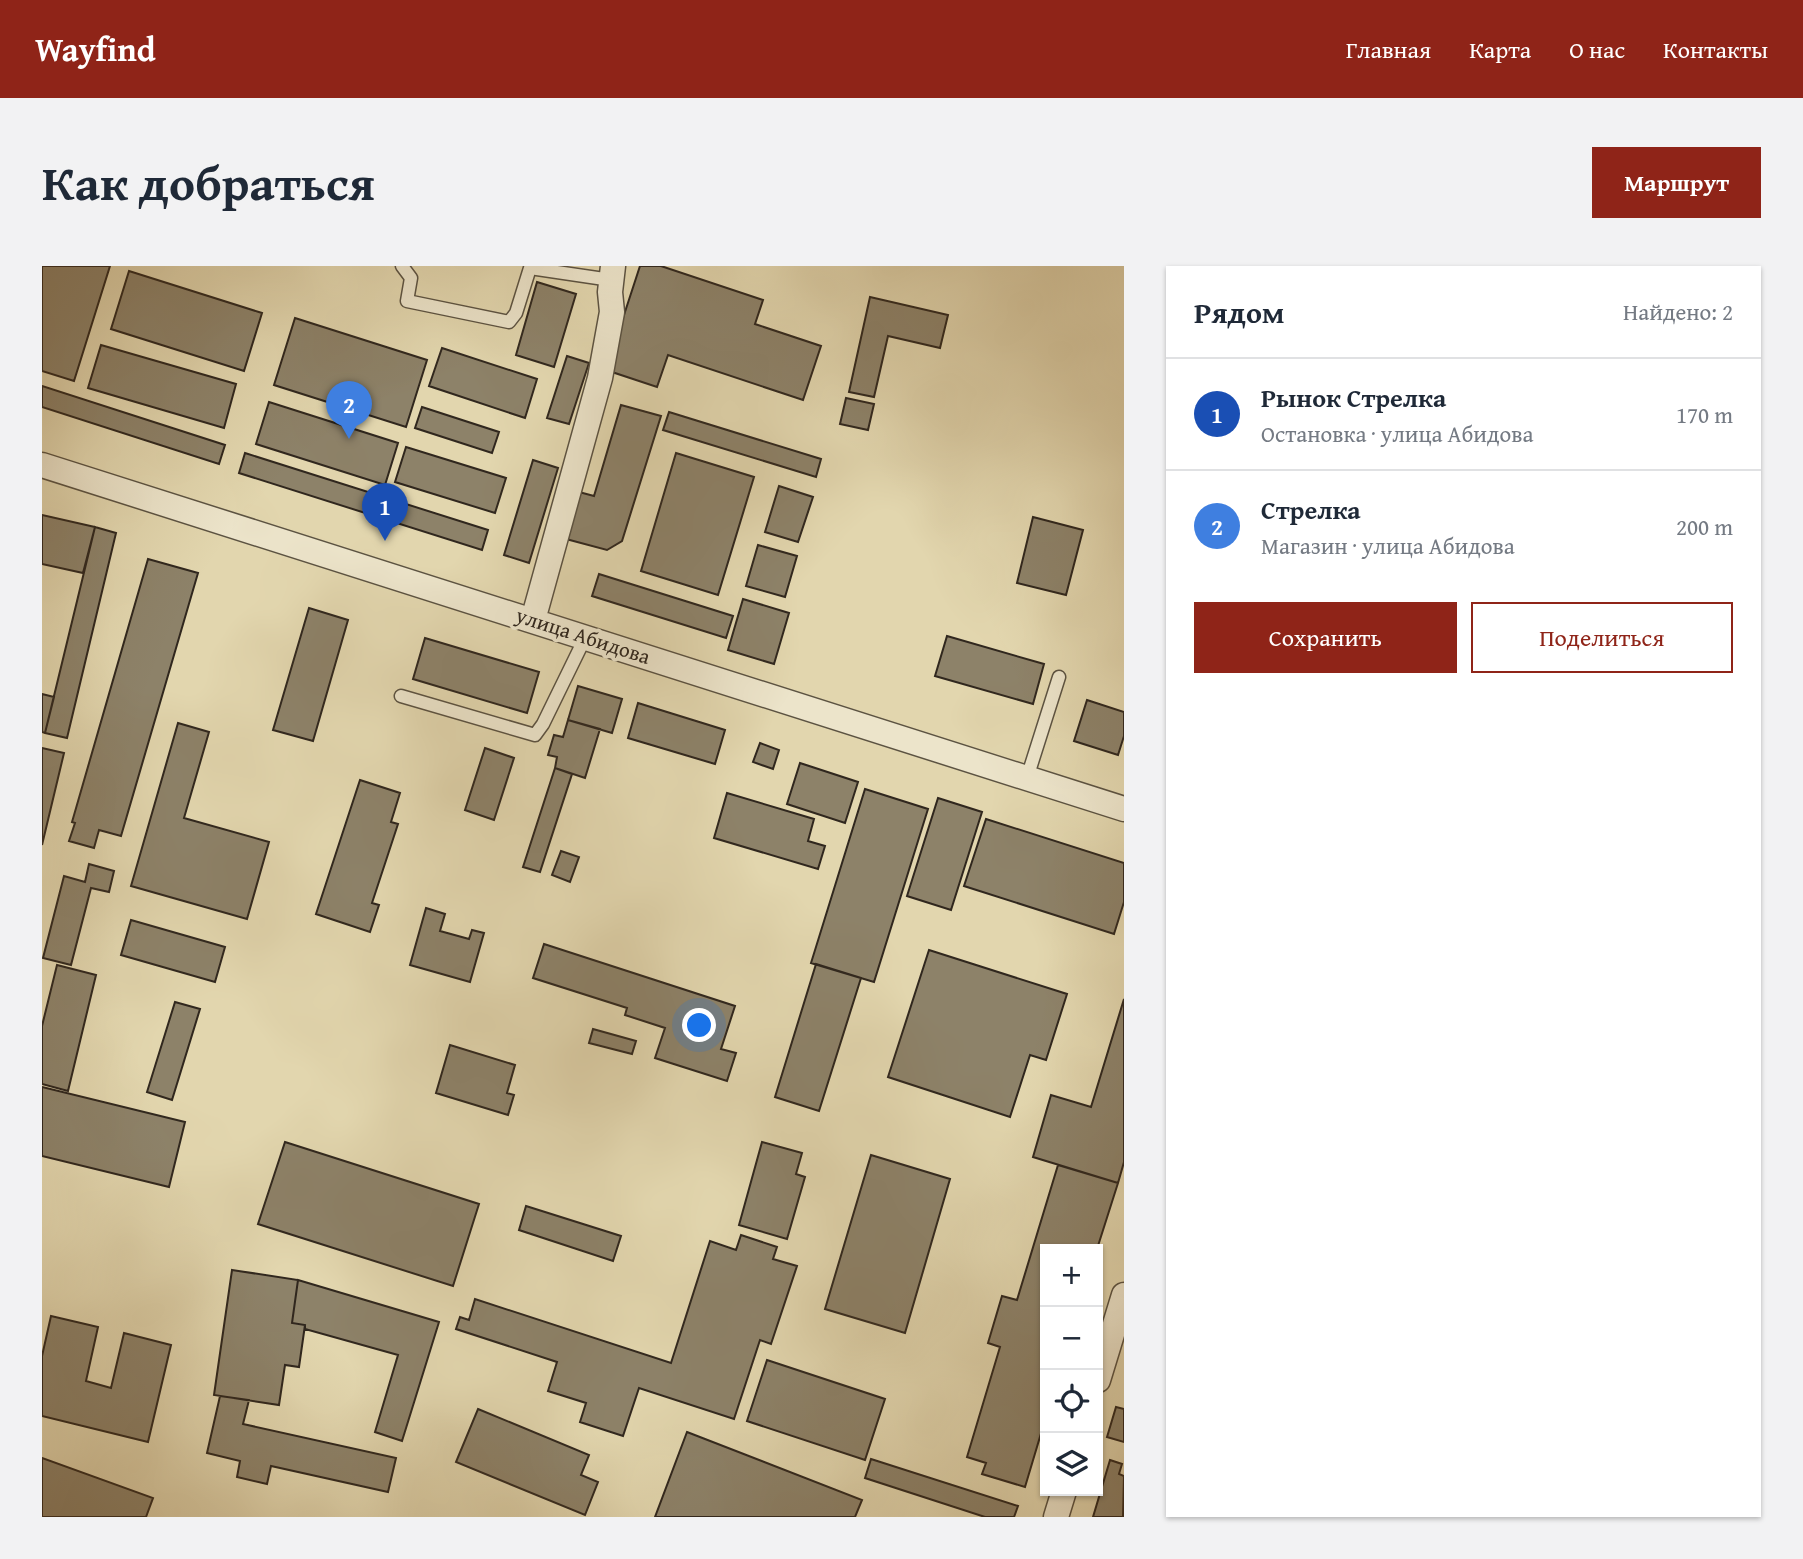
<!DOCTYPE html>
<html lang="ru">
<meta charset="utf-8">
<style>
body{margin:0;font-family:"Gentium Book Plus",serif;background:#f2f2f3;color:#1f2937}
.controls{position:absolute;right:21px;bottom:21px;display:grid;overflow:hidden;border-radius:0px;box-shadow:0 2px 5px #0004}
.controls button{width:63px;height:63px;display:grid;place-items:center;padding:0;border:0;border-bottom:2px solid #e0e1e3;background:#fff;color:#1f2937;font:35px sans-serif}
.you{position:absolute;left:658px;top:760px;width:24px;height:24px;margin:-18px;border:5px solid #fff;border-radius:50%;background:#1a73e8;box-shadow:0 0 0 10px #1a73e833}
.badge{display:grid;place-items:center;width:46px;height:46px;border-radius:50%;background:#8f2418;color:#fff;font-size:23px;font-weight:700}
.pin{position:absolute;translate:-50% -58px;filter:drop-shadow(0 2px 4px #0008)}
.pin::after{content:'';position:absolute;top:37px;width:24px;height:21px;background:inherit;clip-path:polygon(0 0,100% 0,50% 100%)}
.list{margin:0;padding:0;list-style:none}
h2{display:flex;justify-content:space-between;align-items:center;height:91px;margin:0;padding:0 28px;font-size:30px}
h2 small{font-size:23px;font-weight:400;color:#747a83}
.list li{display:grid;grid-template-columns:46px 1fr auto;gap:21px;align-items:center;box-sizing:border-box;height:112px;padding:0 28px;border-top:2px solid #e0e1e3}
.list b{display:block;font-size:26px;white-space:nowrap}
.list p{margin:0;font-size:23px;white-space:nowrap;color:#747a83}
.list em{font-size:23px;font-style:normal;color:#747a83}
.actions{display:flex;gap:14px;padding:21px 28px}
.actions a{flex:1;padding:16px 0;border:2px solid #8f2418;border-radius:0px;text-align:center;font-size:24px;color:#8f2418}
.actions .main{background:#8f2418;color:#fff}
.icon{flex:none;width:38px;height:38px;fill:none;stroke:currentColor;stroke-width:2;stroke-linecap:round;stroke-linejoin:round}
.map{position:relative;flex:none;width:1082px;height:1251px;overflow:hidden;border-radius:0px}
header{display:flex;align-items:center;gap:42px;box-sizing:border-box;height:98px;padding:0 35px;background:#8f2418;color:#fff}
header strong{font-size:33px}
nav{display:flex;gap:38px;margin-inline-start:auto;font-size:24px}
.intro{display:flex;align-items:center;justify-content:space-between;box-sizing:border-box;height:168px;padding:0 42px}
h1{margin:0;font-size:49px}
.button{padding:18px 32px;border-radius:0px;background:#8f2418;color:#fff;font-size:24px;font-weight:700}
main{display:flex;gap:42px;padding:0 42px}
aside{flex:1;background:#fff;border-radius:0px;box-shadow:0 2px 5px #0004}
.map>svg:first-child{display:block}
</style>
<header>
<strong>Wayfind</strong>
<nav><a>Главная</a><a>Карта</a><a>О нас</a><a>Контакты</a></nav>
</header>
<div class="intro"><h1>Как добраться</h1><a class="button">Маршрут</a></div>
<main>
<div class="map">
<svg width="1082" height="1251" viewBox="0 0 1082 1251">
<rect width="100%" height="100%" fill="#e2d6ae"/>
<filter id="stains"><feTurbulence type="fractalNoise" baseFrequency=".00286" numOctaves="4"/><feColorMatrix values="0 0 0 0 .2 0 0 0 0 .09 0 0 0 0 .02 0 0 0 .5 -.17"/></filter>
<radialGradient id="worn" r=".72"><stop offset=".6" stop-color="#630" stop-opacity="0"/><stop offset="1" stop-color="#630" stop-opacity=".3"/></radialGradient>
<path fill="#8d8269" stroke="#30271e" stroke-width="2" d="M0 0H68L32 115 0 105Z
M598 0H619L721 34 713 58 779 80 761 134 626 89 615 121 564 104Z
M87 5 220 47 202 105 69 63Z
M495 16 534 28 512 101 474 89Z
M828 31 906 49 898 82 846 70 832 131 807 126Z
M253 52 385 94 364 161 232 119Z
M59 79 194 118 182 162 46 122Z
M400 82 495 113 483 152 387 120Z
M525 90 547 97 527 158 505 152Z
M0 120 183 179 177 198 0 141Z
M804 132 832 138 826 164 798 158Z
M227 136 356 177 343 219 214 178Z
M579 139 619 150 580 275 565 284 524 273 537 226 552 230Z
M380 141 457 166 450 187 373 162Z
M627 146 779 193 774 211 621 164Z
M364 181 464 212 453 247 353 216Z
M203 187 446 264 440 284 197 207Z
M634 187 712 211 676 329 599 305Z
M491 194 516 202 487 297 462 289Z
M737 220 771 231 756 276 723 266Z
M0 249 53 261 41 307 0 298Z
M991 251 1041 264 1024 329 975 317Z
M53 261 74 267 25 472 3 467Z
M716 279 755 290 743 331 704 320Z
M106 293 156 307 79 570 57 564 52 582 27 575 33 557 30 556Z
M557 308 691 350 684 372 550 330Z
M701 333 747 347 732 398 686 384Z
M267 342 306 354 271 475 231 464Z
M905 370 1002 398 991 438 893 410Z
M383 372 497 406 485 447 371 413Z
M536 420 580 433 570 467 526 454Z
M0 428 12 431 3 467 0 466Z
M1045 434 1082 446V470L1076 489 1032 475Z
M596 437 683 464 673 498 586 472Z
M526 454 558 463 543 512 513 502 515 491 506 489 512 469 521 471Z
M136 457 167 466 142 552 227 576 205 653 89 620Z
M718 477 737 484 731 503 711 496Z
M0 482 22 487 0 579Z
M443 482 472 492 452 554 423 544Z
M758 497 816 516 803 557 745 538Z
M513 502 530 508 498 606 481 601Z
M318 514 358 527 349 556 356 558 330 637 337 639 328 666 274 648Z
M823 523 886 543 832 716 769 697Z
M685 527 772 553 766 575 783 580 776 603 672 572Z
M896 532 940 546 909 644 865 630Z
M944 553 1082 597V636L1072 668 922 620Z
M519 585 537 591 528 616 510 609Z
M47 598 72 605 67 626 49 622 29 699 1 692 22 610 43 616Z
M384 642 403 648 398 665 427 673 430 664 442 667 428 716 368 699Z
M89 654 183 681 173 716 79 689Z
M502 678 693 740 679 783 694 787 685 815 613 792 623 762 583 749 585 742 491 712Z
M887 684 1025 728 1004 794 988 789 968 851 846 811Z
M774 698 819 712 777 845 733 831Z
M15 699 54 709 26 825 0 818V760Z
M1082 733V896L1076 917 991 891 1009 829 1049 841Z
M133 736 158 743 130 834 105 826Z
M551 763 594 775 590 788 547 777Z
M408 779 473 799 465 827 472 829 466 849 394 827Z
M0 821 143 856 127 921 0 890Z
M243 876 437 938 411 1020 216 958Z
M720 876 760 887 754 908 763 911 745 973 697 959Z
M829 889 908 913 863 1067 783 1043Z
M1016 899 1076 917 1055 983H1003V1154L983 1221 940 1208 944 1197 925 1191 958 1081 946 1077 960 1030 975 1034Z
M484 940 579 970 571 995 477 964Z
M699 969 735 981 731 993 755 1000 729 1078 718 1074 692 1153 597 1122 581 1170 538 1156 544 1137 506 1125 515 1096 414 1063 418 1051 427 1054 433 1033 629 1097 668 975 694 984Z
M190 1004 256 1014 250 1057 263 1059 257 1101 243 1099 237 1139 172 1129Z
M256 1014 397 1056 360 1175 333 1166 356 1089 263 1063V1059L250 1057Z
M9 1050 56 1061 44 1115 69 1122 82 1067 129 1079 106 1176 0 1150V1090Z
M725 1094 843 1133 823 1194 705 1155Z
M178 1130 207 1134 201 1158 354 1192 346 1226 229 1200 225 1218 195 1211 198 1195 165 1187Z
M1074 1141 1082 1143V1176L1065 1171Z
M436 1143 547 1189 539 1209 556 1216 543 1249 414 1196Z
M645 1166 820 1234 813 1251H613Z
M0 1192 111 1232 104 1251H0Z
M829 1193 976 1240 972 1251H943L823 1212Z
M1068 1194 1080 1198 1077 1208 1082 1210 1081 1251H1051Z"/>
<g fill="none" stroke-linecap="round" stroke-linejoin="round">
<defs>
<path id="service" d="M360 0 369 12 365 35 467 56 474 47 488 2 569 14
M359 430 493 469 501 458 544 370
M985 512 1017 411"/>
<path id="minor" d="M0 199 1082 543
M491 354 558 112 570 46 568 26 571 0
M1056 1114 1082 1029
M1014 1251 1022 1225"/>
</defs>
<use href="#service" stroke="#5c5342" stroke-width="15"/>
<use href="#minor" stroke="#5c5342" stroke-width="27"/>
<use href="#service" stroke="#ece4ca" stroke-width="12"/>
<use href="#minor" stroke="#ece4ca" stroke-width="24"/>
</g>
<g text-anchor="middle" stroke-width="7" stroke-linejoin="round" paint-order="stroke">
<g font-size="21" fill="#30271e" stroke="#ece4ca">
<text transform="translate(541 370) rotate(18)" y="7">улица Абидова</text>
</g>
</g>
<rect width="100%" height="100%" filter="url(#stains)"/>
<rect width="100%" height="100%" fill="url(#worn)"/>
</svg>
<div class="controls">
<button>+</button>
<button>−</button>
<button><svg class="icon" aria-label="locate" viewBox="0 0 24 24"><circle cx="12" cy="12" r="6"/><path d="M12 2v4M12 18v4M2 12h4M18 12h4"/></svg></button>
<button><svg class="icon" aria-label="layers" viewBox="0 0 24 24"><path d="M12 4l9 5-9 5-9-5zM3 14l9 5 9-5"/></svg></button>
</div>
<div class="you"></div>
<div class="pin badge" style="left:343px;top:275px;background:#1a4fb4">1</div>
<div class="pin badge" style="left:307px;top:173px;background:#3f7fe0">2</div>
</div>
<aside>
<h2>Рядом<small>Найдено: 2</small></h2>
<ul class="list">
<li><span class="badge" style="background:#1a4fb4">1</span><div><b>Рынок Стрелка</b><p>Остановка · улица Абидова</p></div><em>170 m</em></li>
<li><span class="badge" style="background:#3f7fe0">2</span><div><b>Стрелка</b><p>Магазин · улица Абидова</p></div><em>200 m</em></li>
</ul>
<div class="actions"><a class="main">Сохранить</a><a>Поделиться</a></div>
</aside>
</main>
